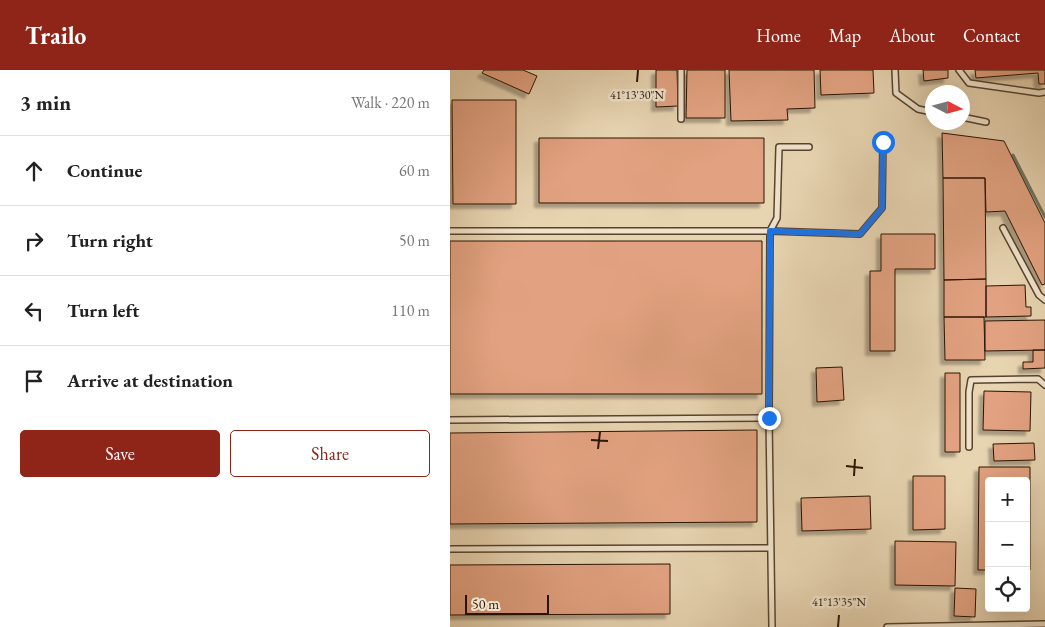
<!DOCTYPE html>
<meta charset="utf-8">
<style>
body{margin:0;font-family:"EB Garamond",serif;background:#f6f6f6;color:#222}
.controls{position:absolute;right:15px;bottom:15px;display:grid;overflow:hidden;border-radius:5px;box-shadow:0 5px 20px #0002}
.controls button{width:45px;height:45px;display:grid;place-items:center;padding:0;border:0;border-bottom:1px solid #e0e0e0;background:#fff;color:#222;font:25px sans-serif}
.compass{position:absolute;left:475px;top:15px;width:45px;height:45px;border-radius:50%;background:#fff;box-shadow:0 5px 20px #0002;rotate:96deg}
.scale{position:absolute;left:15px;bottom:12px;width:84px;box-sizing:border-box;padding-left:5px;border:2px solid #2a1300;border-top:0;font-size:14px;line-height:18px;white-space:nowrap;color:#2a1300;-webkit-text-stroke:4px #efe3cc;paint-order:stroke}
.stop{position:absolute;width:15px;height:15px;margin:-11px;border:4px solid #1a73e8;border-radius:50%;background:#fff}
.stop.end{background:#1a73e8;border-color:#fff;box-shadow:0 1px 5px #0008}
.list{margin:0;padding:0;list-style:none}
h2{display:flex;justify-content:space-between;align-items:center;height:65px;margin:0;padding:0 20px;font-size:21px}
h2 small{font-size:16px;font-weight:400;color:#767676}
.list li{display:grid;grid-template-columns:32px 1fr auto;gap:15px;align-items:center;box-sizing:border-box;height:70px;padding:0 20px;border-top:1px solid #e0e0e0}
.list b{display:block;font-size:19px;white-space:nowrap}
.list em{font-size:16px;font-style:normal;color:#767676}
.actions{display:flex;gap:10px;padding:15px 20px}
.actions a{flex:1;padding:11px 0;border:1px solid #8f2418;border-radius:5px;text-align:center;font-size:18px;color:#8f2418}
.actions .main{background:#8f2418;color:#fff}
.icon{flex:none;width:28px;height:28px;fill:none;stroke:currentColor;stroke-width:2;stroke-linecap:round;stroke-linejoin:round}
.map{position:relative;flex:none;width:595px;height:557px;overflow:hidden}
header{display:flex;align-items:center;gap:30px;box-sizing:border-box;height:70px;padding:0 25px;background:#8f2418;color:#fff}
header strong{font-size:24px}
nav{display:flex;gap:28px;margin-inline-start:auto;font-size:18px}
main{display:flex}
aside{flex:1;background:#fff}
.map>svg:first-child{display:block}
</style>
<header>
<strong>Trailo</strong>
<nav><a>Home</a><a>Map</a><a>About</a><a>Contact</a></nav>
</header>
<main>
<aside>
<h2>3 min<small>Walk · 220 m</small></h2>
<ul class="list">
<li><svg class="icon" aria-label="ahead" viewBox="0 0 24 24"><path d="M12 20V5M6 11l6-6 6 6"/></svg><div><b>Continue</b></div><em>60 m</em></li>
<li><svg class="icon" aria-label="right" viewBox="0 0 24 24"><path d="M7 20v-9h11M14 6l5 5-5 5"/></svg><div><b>Turn right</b></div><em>50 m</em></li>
<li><svg class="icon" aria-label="left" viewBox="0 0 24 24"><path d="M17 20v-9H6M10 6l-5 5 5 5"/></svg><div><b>Turn left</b></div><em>110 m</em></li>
<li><svg class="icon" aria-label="arrive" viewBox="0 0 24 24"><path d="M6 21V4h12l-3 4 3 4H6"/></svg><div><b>Arrive at destination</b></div></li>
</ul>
<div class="actions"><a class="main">Save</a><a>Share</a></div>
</aside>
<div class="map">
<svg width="595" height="557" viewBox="0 0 595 557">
<defs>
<filter id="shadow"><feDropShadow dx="-4.5" dy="4.5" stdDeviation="1" flood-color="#0004"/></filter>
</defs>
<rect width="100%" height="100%" fill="#e7d4b1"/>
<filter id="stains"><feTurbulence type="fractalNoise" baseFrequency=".004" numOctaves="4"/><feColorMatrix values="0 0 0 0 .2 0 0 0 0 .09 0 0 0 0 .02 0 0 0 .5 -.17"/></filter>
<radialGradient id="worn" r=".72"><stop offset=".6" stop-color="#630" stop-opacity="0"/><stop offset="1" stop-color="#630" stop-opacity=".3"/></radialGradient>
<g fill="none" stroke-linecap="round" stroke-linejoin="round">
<path stroke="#6b7665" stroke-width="3" d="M563 85 595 147"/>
</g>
<path fill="#e2a281" stroke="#2a1300" filter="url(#shadow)" d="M34 0H73L87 6 79 24 32 3Z
M206 0H227L228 36 206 37Z
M237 0H275V48H236Z
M279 0H364L365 38 337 39 338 50 281 51Z
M370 0H423L424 23 371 25Z
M473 0H498V8L474 11Z
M525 0H595V14H589L588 3 526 8Z
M2 30H66V134H3Z
M492 63 554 71 595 153V214L592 215 555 141 536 142 535 108H493Z
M89 68H314V133H89Z
M493 108H535L536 209 494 210Z
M431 164H485V199H445V281H420V201H431Z
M0 171H312V324H0Z
M536 209V247H494V210Z
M575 215 576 237H581V246L536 247V216Z
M494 247H534L535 290H495Z
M595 250V280L535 281V251Z
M583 280H595V298L573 299V292H583Z
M392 297 394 330 367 332 366 298Z
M495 303H510V382H495Z
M534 321 581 322 580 361 533 360Z
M307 360V452L0 454V363Z
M584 373 585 390 544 391 543 374Z
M529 397H580V500H576V411H539V500H528Z
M463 406H495V459L463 460Z
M420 426 421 459 352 461 351 428Z
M445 471 506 472 505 516 445 515Z
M220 494V544L0 545V495Z
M505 518 526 519 525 547 504 546Z"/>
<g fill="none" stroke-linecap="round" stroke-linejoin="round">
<defs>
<path id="service" d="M231 0V49
M445 0 446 23 468 39 482 42
M509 0 519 13 589 23 595 22
M512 47 536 52
M359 77H329L327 148 320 161 410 164 432 138 433 72
M553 158 589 225 595 230
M0 161H320L319 348 322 557
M0 350 319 348
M519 377V322L521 310 588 309 595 315
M0 479 321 478
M437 557 595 554"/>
</defs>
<use href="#service" stroke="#59432c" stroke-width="8"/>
<use href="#service" stroke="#efe3cc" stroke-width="5"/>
</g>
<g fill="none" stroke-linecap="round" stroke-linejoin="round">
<path stroke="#1a73e8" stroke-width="6" d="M319 348 320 161 410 164 432 138 433 72"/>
</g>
<path fill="none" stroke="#2a1300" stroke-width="2" d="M187 12 188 0M141 370 158 371M148 379 150 362M396 396 413 398M404 406 405 389M388 557 389 545"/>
<g font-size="12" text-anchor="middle" fill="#2a1300" stroke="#efe3cc" stroke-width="5" stroke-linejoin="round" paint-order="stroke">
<text x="187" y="29">41°13'30"N</text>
<text x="389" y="536">41°13'35"N</text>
</g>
<rect width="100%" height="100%" filter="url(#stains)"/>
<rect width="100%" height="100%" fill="url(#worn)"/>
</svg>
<div class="controls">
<button>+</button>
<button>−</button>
<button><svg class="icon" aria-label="locate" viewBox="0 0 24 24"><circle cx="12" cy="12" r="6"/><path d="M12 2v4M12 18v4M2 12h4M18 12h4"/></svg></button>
</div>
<svg class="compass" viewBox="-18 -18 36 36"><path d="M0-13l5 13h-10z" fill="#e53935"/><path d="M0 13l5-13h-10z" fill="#767676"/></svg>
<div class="scale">50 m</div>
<div class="stop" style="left:433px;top:72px"></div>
<div class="stop end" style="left:319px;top:348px"></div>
</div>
</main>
